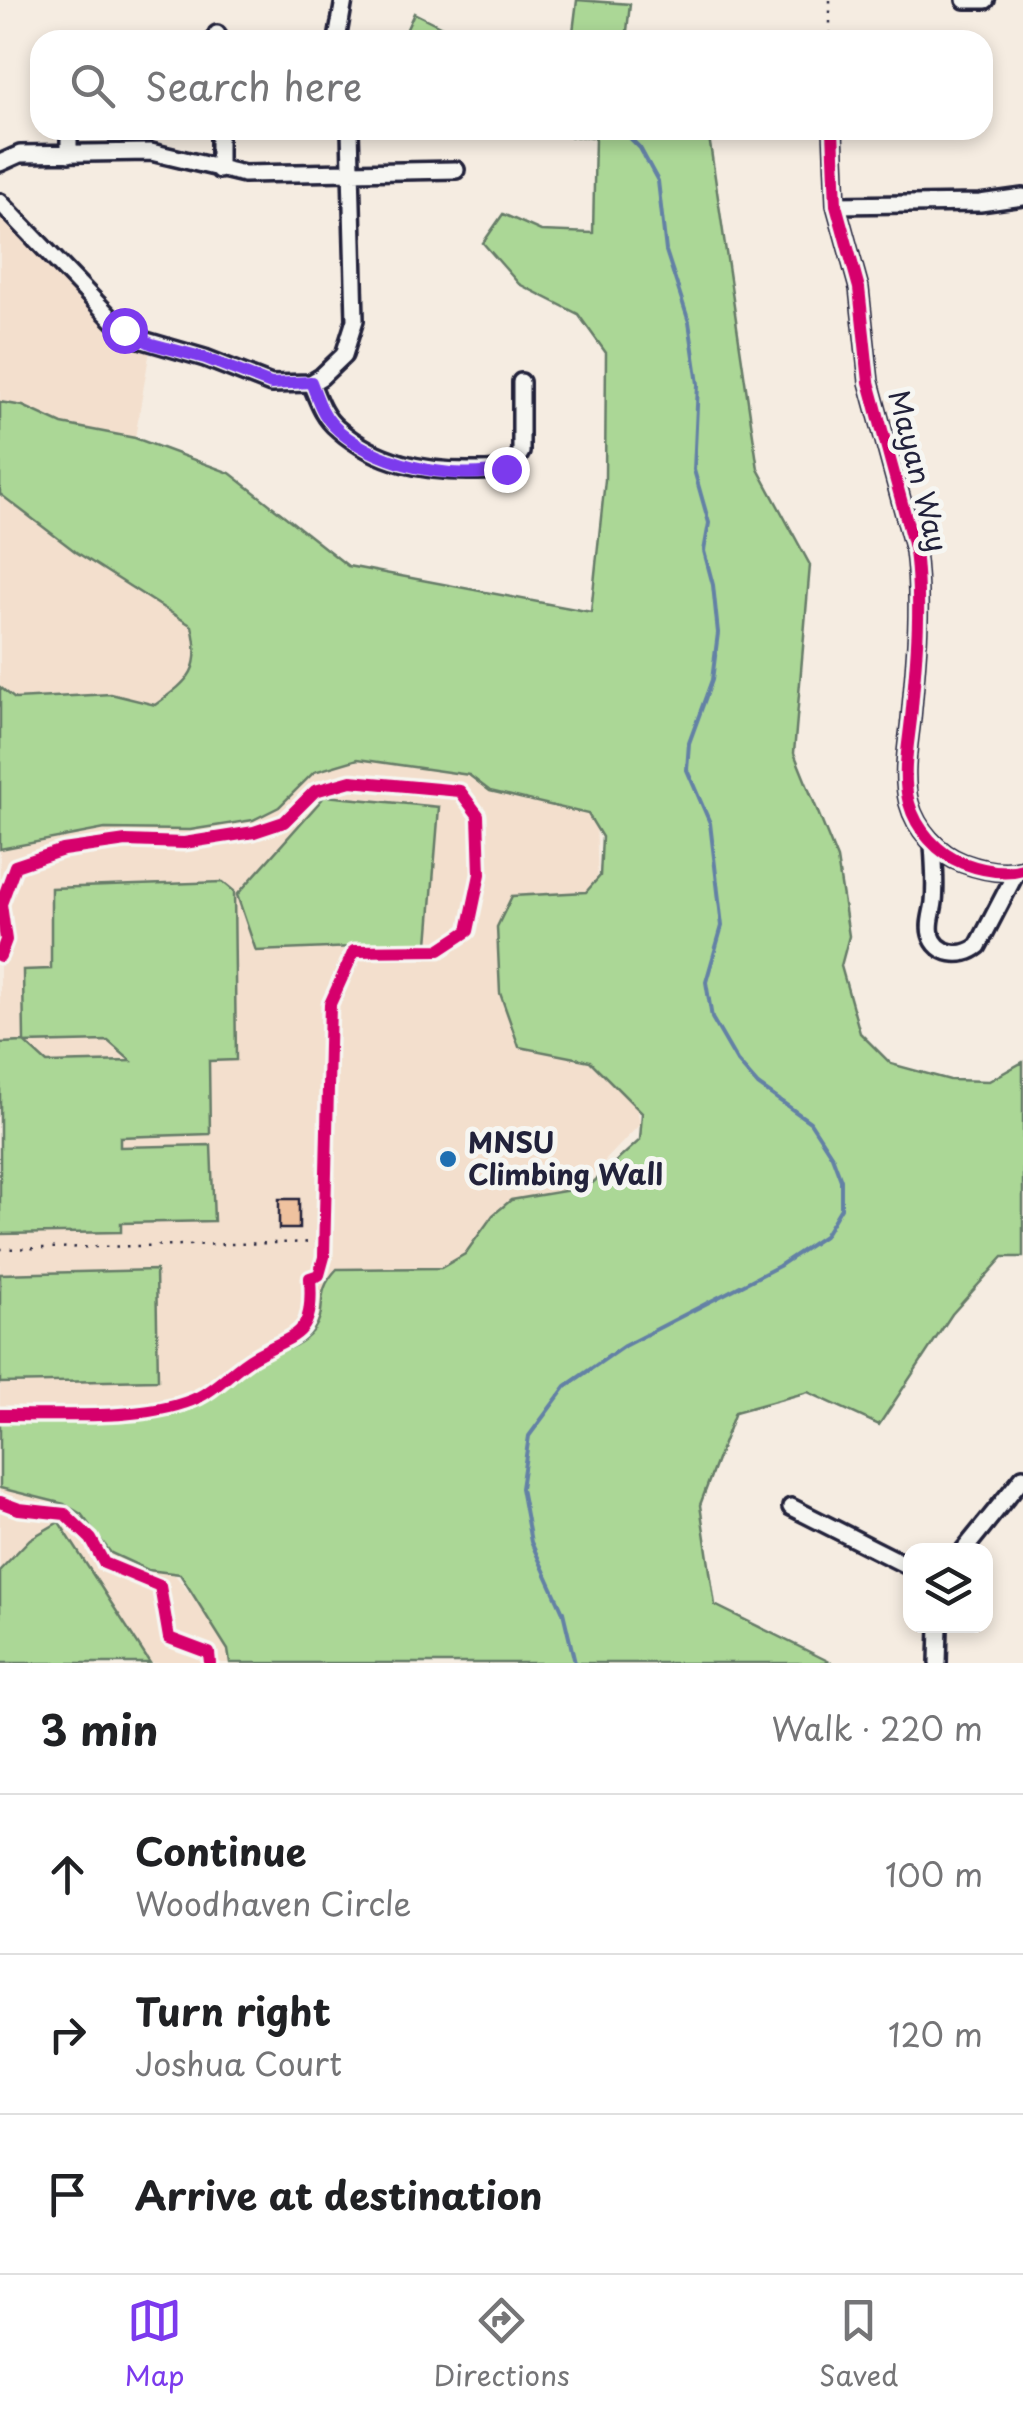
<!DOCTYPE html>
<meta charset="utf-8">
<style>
body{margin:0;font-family:"Playpen Sans",sans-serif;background:#f6f6f6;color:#202124}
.controls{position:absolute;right:30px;bottom:30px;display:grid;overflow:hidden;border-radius:20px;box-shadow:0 5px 15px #0003}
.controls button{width:90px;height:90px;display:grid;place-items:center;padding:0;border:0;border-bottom:2px solid #e0e0e0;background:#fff;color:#202124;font:50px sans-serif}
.stop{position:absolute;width:30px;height:30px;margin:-22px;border:8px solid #7c3aed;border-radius:50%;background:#fff}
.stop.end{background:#7c3aed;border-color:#fff;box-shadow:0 2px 10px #0008}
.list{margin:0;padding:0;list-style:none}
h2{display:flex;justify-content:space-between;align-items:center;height:130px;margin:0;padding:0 40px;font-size:42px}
h2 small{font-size:32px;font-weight:400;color:#757577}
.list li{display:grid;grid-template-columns:65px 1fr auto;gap:30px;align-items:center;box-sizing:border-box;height:160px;padding:0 40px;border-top:2px solid #e0e0e0}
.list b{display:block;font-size:38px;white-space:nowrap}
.list p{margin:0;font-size:32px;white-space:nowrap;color:#757577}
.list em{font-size:32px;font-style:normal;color:#757577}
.icon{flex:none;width:55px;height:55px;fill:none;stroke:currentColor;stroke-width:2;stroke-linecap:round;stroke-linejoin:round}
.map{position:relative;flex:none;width:1023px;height:1663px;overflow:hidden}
.search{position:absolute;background:#fff;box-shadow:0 5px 15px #0003;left:30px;right:30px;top:30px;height:110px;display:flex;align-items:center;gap:25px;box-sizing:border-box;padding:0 35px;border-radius:30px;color:#757577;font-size:38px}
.sheet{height:610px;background:#fff}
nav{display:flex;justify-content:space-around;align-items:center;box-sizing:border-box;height:140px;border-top:2px solid #e0e0e0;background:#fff;font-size:28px;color:#757577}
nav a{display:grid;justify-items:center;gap:5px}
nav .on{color:#7c3aed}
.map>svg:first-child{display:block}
</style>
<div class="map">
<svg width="1023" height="1663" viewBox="0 0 1023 1663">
<rect width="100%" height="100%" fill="#f5ece1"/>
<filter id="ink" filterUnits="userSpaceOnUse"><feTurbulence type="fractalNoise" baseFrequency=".01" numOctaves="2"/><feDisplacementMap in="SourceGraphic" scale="20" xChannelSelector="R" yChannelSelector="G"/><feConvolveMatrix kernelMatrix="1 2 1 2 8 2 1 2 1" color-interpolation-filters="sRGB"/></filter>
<g filter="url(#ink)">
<path fill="#f3dfcd" d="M0 197 151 344 135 438 230 473 348 566 591 612 598 892 640 1124 554 1214 129 1518 246 1663H0Z"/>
<path fill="#abd796" stroke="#667c68" stroke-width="2.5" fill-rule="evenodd" d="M577 0 630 4 626 40H572Z
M414 13 468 40H402Z
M427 130H708L758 469 810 565 794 753 837 859 849 936 841 966 860 1033 891 1064 950 1080 989 1081 1023 1062V1257H1003L952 1314 879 1425 808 1392 735 1412 700 1505 715 1605 832 1663H230L228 1650 180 1574 148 1570 111 1553 81 1514 64 1504 0 1488V1420C61 1420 142 1430 198 1404 218 1394 233 1374 253 1363 273 1352 298 1350 313 1331 330 1308 312 1295 337 1269L441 1268 465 1254 493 1215 511 1200 588 1187 640 1140 642 1113 590 1061 519 1047 500 993 497 927 512 896 586 892 600 876 602 837 588 814 490 791 469 775 358 759 314 772 279 807 253 820 190 830 105 829 0 849V687L15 699 111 694 155 705C189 680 203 671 192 626L76 552 0 494V402L23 406 62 424 135 438 230 473 348 566 591 612 605 480 606 353 578 314 519 284 483 243 503 214 541 231 593 233 595 137 428 135Z
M325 796 439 807 428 944 256 951 237 895Z
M223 882 234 891 236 1060 209 1061 210 1134 120 1137V1147L211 1145 214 1221 121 1223V1232L0 1234V1043L24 1042 23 970 51 969V888ZM108 1041 131 1061 47 1063 25 1043Z
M156 1270 158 1380 0 1383V1274Z
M59 1522 150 1663H0V1570L30 1539Z"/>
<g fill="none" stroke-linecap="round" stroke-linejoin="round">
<path stroke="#6381a5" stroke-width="4" d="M575 1663 563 1612 531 1542 521 1488 529 1436 566 1386 624 1346 779 1266 824 1236 841 1208V1180L832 1156 810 1122 758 1085 737 1061 712 1018 706 982 722 926 710 823 687 770 689 743 712 680 718 633 713 585 704 551 709 523 694 470 698 384 689 322 666 251 658 181 640 148 622 130"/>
</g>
<path fill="#efc29f" stroke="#22223b" stroke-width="2.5" d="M279 1199H299V1229H279Z"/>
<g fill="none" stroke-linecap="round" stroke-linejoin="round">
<defs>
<path id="minor" d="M965 0H986
M217 34 218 40
M67 38V40
M337 40 344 0
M69 130V154
M219 130V170
M833 130 836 205 859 288 869 382 915 551C922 607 916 662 911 719 908 746 902 776 909 803 916 829 938 854 963 863 982 870 1003 875 1023 869
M0 163 20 154 151 152 244 174 456 170
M0 202 114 321 136 338 205 358 271 384 311 383 321 377 344 355 355 320 350 130
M836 205 980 203 1023 197
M311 383C318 400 323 417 338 429 378 464 425 472 475 471 496 471 511 472 521 452V382
M933 844C934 863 936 883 934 902 933 912 928 924 931 934 937 956 963 958 978 946L1017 871
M791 1507 910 1567
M964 1550 1023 1477
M938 1663 939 1626"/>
</defs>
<use href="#minor" stroke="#22223b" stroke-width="22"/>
<path stroke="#22223b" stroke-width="2.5" stroke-dasharray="2.5 8" stroke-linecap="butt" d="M830 0V40
M0 956 6 940 1 904 15 866 63 850 126 841 184 843 254 832 284 822 315 791 351 781 460 791 478 815 480 874 468 931 439 950 354 951 330 1004 324 1257 319 1275 310 1278C314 1337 299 1332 255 1356 235 1367 219 1387 199 1397 148 1422 57 1414 0 1415
M0 1249 323 1242
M0 1502 19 1509 65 1514 91 1539 104 1563 160 1586 169 1638 209 1653 210 1663"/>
<use href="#minor" stroke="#f6f6f2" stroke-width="15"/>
<defs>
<path id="cycleway" d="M833 130 836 205 859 288 869 382 915 551C922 607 916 662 911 719 908 746 902 776 909 803 916 829 938 854 963 863 982 870 1003 875 1023 869
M0 956 6 940 1 904 15 866 63 850 126 841 184 843 254 832 284 822 315 791 351 781 460 791 478 815 480 874 468 931 439 950 354 951 330 1004 324 1257 319 1275 310 1278C314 1337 299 1332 255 1356 235 1367 219 1387 199 1397 148 1422 57 1414 0 1415
M0 1502 19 1509 65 1514 91 1539 104 1563 160 1586 169 1638 209 1653 210 1663"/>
</defs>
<use href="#cycleway" stroke="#f6f6f2" stroke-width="19"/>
<use href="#cycleway" stroke="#d6006c" stroke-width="12"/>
</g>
</g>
<g fill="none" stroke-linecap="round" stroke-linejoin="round" filter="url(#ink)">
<path stroke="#7c3aed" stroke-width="12" d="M124 330 152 344 205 358 271 384 311 382C317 397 321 412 332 424 369 464 455 483 506 469"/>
</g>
<circle fill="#1f6fb2" stroke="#f6f6f2" stroke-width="4" cx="448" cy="1159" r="10"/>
<g text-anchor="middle" stroke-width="10" stroke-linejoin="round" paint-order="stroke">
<g font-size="28" fill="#22223b" stroke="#f6f6f2">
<text transform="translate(918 471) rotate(76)" y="10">Mayan Way</text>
</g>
<g font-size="28" font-weight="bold" fill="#22223b" stroke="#f6f6f2" text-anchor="start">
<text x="468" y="1153">MNSU<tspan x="468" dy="32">Climbing Wall</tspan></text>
</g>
</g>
</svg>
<div class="controls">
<button><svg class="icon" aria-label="layers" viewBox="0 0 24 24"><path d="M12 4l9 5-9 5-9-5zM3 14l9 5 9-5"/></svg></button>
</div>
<div class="stop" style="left:124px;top:330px"></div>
<div class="stop end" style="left:506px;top:469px"></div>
<div class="search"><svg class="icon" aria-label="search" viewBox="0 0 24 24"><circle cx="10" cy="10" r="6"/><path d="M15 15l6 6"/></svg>Search here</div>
</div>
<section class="sheet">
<h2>3 min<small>Walk · 220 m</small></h2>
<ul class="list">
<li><svg class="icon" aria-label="ahead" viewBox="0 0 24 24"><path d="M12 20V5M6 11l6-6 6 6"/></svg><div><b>Continue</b><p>Woodhaven Circle</p></div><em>100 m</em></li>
<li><svg class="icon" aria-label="right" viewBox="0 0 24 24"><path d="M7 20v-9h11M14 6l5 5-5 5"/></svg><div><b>Turn right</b><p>Joshua Court</p></div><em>120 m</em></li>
<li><svg class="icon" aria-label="arrive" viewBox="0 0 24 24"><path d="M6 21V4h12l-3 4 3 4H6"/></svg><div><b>Arrive at destination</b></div></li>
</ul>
</section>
<nav>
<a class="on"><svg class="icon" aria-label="map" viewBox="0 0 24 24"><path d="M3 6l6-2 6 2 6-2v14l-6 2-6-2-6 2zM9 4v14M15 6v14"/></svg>Map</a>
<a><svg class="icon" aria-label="directions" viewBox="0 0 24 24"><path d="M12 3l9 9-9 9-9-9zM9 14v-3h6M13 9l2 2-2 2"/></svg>Directions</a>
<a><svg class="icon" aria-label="saved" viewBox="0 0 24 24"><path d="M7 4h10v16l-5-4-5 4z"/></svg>Saved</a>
</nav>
